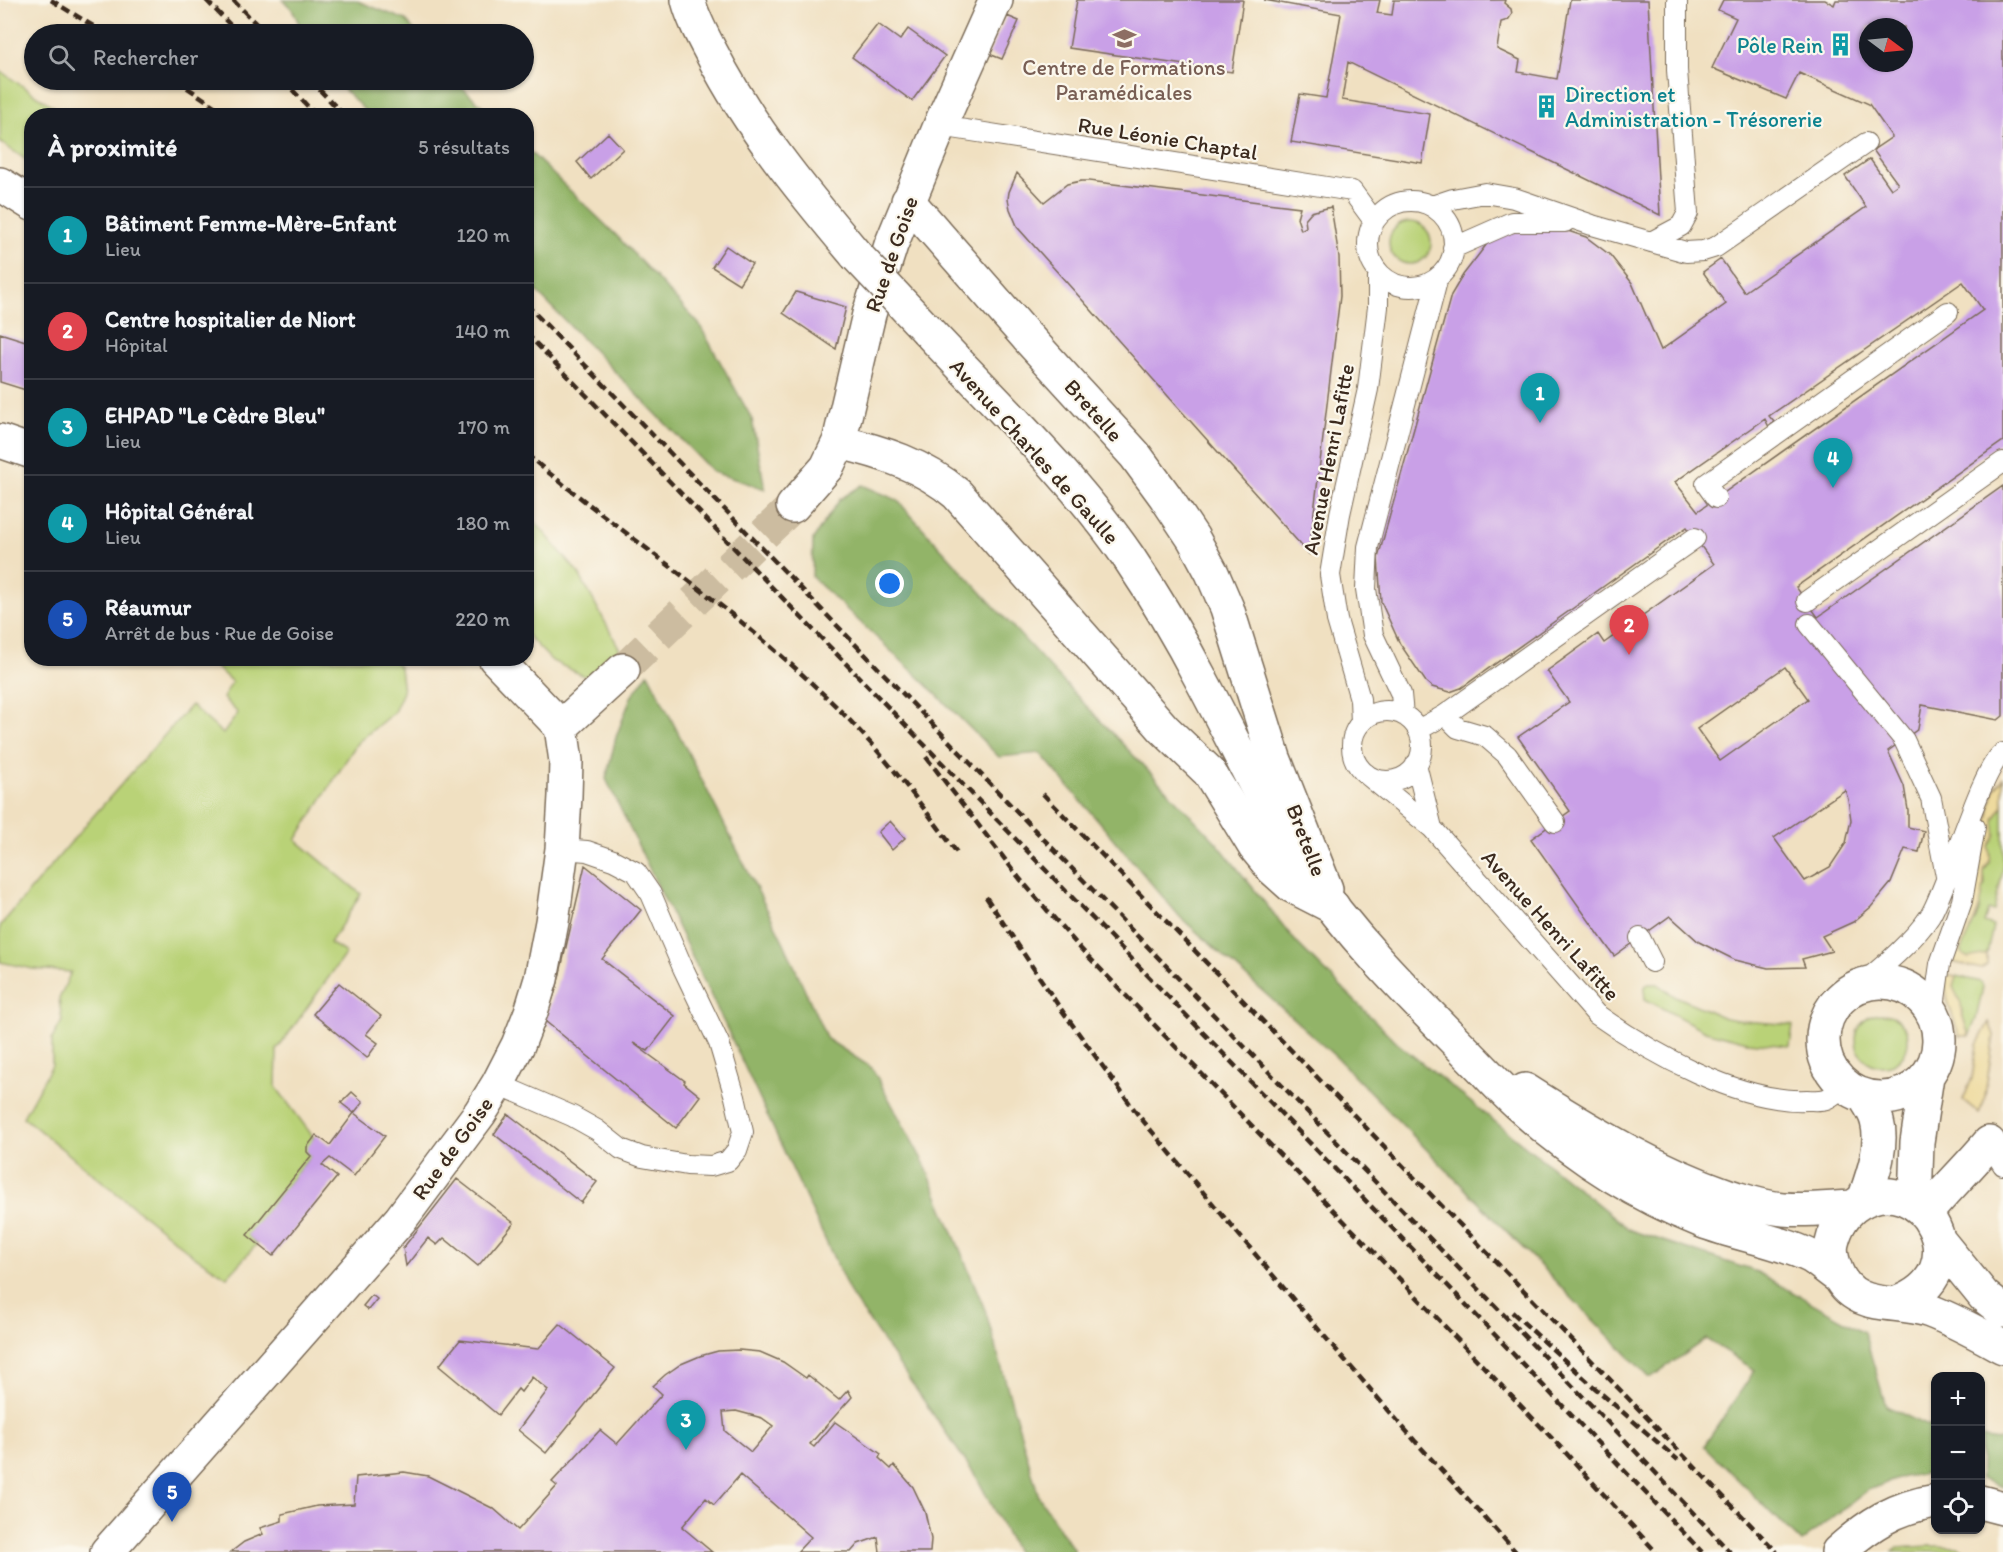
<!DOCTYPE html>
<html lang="fr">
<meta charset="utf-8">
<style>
body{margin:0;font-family:Itim,sans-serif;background:#20242c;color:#f1f3f6}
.controls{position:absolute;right:18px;bottom:18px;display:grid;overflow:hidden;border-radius:12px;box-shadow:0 2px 4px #0004}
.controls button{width:54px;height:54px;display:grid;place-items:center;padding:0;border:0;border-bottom:2px solid #363941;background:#171b24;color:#f1f3f6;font:30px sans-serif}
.compass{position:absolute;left:1859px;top:18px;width:54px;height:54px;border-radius:50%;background:#171b24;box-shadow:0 2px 4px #0004;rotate:106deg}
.you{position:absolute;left:890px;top:584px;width:21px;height:21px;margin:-15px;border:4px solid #fff;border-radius:50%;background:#1a73e8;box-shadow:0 0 0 9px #1a73e833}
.badge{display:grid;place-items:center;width:39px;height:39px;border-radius:50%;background:#7c3aed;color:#fff;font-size:20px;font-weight:700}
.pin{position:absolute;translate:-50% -50px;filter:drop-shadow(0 2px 3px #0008)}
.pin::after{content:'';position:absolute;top:32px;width:21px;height:18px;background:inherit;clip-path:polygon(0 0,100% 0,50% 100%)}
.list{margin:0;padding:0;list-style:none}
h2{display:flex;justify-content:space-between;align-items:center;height:78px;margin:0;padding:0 24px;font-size:26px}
h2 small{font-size:20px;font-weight:400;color:#9ea1a6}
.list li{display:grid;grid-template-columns:39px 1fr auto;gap:18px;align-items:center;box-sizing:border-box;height:96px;padding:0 24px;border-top:2px solid #363941}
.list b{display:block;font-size:22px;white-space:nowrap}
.list p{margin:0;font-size:20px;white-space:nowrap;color:#9ea1a6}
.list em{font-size:20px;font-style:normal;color:#9ea1a6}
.icon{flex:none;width:33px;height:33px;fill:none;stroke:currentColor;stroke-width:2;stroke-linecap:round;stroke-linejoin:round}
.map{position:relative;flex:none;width:2003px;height:1552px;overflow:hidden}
.search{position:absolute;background:#171b24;box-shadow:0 2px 4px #0004;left:24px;top:24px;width:510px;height:66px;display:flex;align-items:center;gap:15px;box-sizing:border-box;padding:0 21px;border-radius:33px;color:#9ea1a6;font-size:22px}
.panel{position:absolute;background:#171b24;box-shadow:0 2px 4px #0004;left:24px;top:108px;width:510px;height:558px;border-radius:24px}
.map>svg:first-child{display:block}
</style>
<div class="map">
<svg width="2003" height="1552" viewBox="0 0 2003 1552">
<rect width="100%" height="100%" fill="#fbf7ec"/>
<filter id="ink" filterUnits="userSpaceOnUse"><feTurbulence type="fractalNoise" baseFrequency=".0167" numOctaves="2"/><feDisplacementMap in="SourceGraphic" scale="12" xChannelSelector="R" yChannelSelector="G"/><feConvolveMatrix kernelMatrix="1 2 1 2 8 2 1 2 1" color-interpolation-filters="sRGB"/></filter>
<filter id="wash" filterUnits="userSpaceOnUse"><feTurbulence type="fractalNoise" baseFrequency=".008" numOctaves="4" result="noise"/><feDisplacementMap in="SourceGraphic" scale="24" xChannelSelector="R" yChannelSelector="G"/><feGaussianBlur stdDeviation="1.35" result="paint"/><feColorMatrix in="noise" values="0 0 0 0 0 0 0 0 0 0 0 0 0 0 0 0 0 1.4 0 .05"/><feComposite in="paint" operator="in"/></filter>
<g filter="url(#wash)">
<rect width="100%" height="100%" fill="#f0e0c1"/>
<path fill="#b9d277" stroke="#7a7e4a" stroke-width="1.5" d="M0 71 66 115 32 116 31 163 0 142Z
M1389 243a21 21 0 1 1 42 0a21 21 0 1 1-42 0Z
M526 511 579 574 624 657 586 677 552 661 527 635Z
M207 659H393L400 668 403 692 394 712 357 743 296 840 361 894 330 943 346 953 277 1050 276 1087 314 1138 307 1152 311 1156 248 1235 257 1244 227 1277 194 1256 23 1117 52 1065V1039L62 1021 59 999 71 972 33 969 0 962V926L89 821 191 705 223 734 238 713 223 698 232 682Z
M2003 800V870L1994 911 1988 910 1984 923 1993 926 1987 954 1968 959 1962 953V947L1980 910V901L1985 884 1984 872 1989 863V846L1994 819 2003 805Z
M1956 976 1981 982 1983 987 1976 1019 1969 1036 1962 1014 1961 1004 1953 987Z
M1647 984H1658L1673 995 1725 1018 1743 1021 1793 1025 1790 1046 1747 1042 1705 1031 1645 999 1644 989Z
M1856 1040a26 26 0 1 1 52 0a26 26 0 1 1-52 0Z
M1930 1546 1958 1547 1969 1552H1892L1897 1548Z"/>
<path fill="#92b468" stroke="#666f43" stroke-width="1.5" d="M283 0H355L406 20 417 34H304L292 9Z
M335 80H454L492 115H369Z
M527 149 616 235 699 324 752 419 765 489 713 472 527 282Z
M862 485 897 500 1054 672 1217 843 1297 943 1397 1043 1630 1230 1757 1272 1864 1332 1886 1406 1925 1425 1935 1427V1472L1903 1477 1868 1490 1801 1542 1704 1446 1755 1370 1706 1339 1650 1378 1336 1057 1180 917 1040 753 999 757 923 681 812 577 813 539 840 499Z
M648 673 784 943 827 1039 872 1068 925 1165 985 1310 1039 1497 1075 1552H1016L977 1478 851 1295 728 1031 606 779 616 737 631 697Z
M1981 1437 2003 1441V1487L1981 1479Z"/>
<path fill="#eeda9e" stroke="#94825e" stroke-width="1.5" d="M2003 778V805L1994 819C1994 835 2000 831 1989 846 1989 851 1991 855 1990 860 1989 865 1984 866 1984 872 1985 903 1975 919 1962 947V953L1968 958 1987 954V965L1981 969 1948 961 1954 942 1969 913 1973 902 1992 799 1995 788Z
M1946 974 1956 976 1953 987 1961 1004 1962 1014 1969 1036H1959C1953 1015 1943 996 1946 974Z
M1989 1022 1994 1035 1984 1102 1979 1113 1963 1100 1972 1078 1977 1045Z"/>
<g id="blocks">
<path fill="#c9a0e7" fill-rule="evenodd" d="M1077 0H1243L1232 72 1069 48Z
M1264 0H1380L1377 13 1392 15 1394 0H1505L1504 3 1511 9 1512 14 1508 20 1501 22 1497 49 1520 60 1518 72 1557 79 1570 0H1648L1660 215 1348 62 1342 100 1430 114 1422 163 1291 142 1300 94 1326 98 1341 14Z
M1723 0H1825L1834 5 1836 0H2003V441L1796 587 1818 617 2003 486V716L1998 720 1922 705 1918 729 1888 751 1904 786 1908 810V827L1924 831 1919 852 1905 849 1891 883 1871 907 1853 922 1822 936 1832 951 1802 959 1805 967 1768 968 1735 960 1699 942 1670 916 1614 956 1531 839 1570 811 1518 737 1569 702 1547 671 1598 634 1604 643 1714 564 1687 527 1461 688 1450 692 1432 687 1426 682 1400 644 1381 602 1378 558 1451 295 1463 275 1490 240 1510 233 1536 229H1562L1586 237 1610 255 1632 283 1661 350 1726 304 1703 272 1721 259 1744 292 1866 207 1845 176 1870 159 1891 189 1898 184 1873 150 1892 137 1869 104 1799 73 1786 99 1712 68 1736 18 1718 10ZM1868 27H1904V63H1868ZM1963 282 1983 310 1698 511 1675 482 1765 419 1769 427 1774 422 1769 416ZM1785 667 1808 699 1720 761 1697 729ZM1845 790 1848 799 1851 820 1846 843 1830 867 1805 881 1774 838Z
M1007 16 1019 21 1002 59 989 54Z
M878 24 900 40 908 29 945 56 912 101 852 57Z
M608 133 623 149 591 179 577 162Z
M1017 173 1044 202 1067 184 1081 181H1089L1300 207 1297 218 1301 230 1306 227 1305 219 1311 212 1331 207 1339 257 1340 296 1309 554 1018 228 1010 209 1008 199 1009 192Z
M726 246 752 264 739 284 712 267Z
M796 292 846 307 836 349 783 313Z
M0 333 32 343V392L0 382Z
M890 821 905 838 892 850 878 832Z
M585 865 641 910 602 959 675 1016 648 1051 633 1043 685 1081 684 1083 700 1096 676 1128 545 1021 557 986Z
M339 983 381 1016 366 1034 378 1043 367 1058 313 1014Z
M352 1092 363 1102 354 1113 341 1103Z
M354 1113 385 1136 354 1176 330 1158 322 1165 337 1177 273 1256 247 1235 311 1156 307 1152V1147L316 1135 330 1145Z
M508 1114 597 1182 581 1203 494 1134Z
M457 1179 514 1223 478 1266 444 1238 437 1245 428 1238 406 1266 403 1248Z
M372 1295 377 1299 368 1310 363 1306Z
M560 1324 615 1368 546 1453 518 1430 548 1390 532 1377 521 1392 518 1389 498 1415 439 1366 460 1340 538 1349Z
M739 1350 760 1352 783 1362 806 1378 808 1375 839 1400 848 1390 852 1397 810 1444 814 1447 835 1422 881 1454 879 1458 891 1469 894 1465 913 1487 925 1512 931 1539 930 1552H880L878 1537 858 1544 851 1552H797L811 1537 740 1475 714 1505 706 1498 682 1527 712 1552H231L244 1542 263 1534 260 1528 282 1521V1514L317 1506 354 1504 356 1477 404 1472 428 1476 494 1509 518 1530 557 1486 552 1482 600 1430 617 1444 662 1394 653 1386 665 1375 681 1364 700 1356 718 1351ZM736 1411 762 1418 773 1426 751 1452 725 1431 723 1412Z"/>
</g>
</g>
<g filter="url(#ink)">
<use href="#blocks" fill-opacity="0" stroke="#7a6a57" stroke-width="1.5"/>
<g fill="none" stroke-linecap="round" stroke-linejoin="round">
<path stroke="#ccbca0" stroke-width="33" stroke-dasharray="33 16" stroke-linecap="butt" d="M623 670 793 506"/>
<defs>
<path id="lane" d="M940 126 1352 191 1374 221
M1368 244a43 43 0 1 1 86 0a43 43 0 1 1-86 0Z
M1432 206 1453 199 1485 193 1514 198 1592 225 1686 252 1703 251 1716 247 1866 143
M1651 242 1681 226 1688 213 1677 70V0
M1453 248 1512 222H1565
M1716 498 1706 484 1948 312
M1807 601 2003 462
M1809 624 1904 740 1931 798 1946 876
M1352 746a35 35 0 1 1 70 0a35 35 0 1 1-70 0Z
M1403 715 1401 694 1373 635 1366 589 1368 547 1438 277
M1445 715 1695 538
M1361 723 1360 699 1337 620 1330 575 1340 514 1368 389 1378 307V272
M1418 730 1445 715 1458 728 1485 736 1507 755 1555 822
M1416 764 1432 828
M1365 773 1432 828 1596 1014C1651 1053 1739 1103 1807 1100 1813 1100 1820 1101 1826 1099 1832 1097 1839 1090 1845 1086
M1640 938 1652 962
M1858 987C1881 968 1914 941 1930 916 1949 885 1981 767 2003 753
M1933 1014 1940 964 1962 901 1975 827
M498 1084 572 1116 597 1130 621 1149 642 1157 687 1165 711 1166 728 1161 737 1150 743 1132 735 1097 719 1043 683 968 651 894 636 872 613 860 587 851 562 849
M1989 1143 2003 1165"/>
<path id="street" d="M0 184 32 204
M908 201 1027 337 1135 455 1165 496 1193 538 1212 573 1227 608 1274 758 1326 889
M0 441 32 452
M839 442C882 452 923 465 957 494L1164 729 1209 772 1255 847 1273 869 1292 886 1333 907
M793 506 827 467 839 442 869 314 891 245 942 121 996 0
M495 658 561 727
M561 727 623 670
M1823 1040a58 58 0 1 1 116 0a58 58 0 1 1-116 0Z
M1864 1096C1869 1104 1875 1112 1877 1121 1884 1146 1872 1177 1864 1200
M1915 1204 1917 1142 1927 1076
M1926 1213C1946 1189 1969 1167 1989 1143
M107 1552 400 1220 480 1113 498 1084 518 1045 531 1012 541 979 552 922 562 849 565 796 566 761 561 727"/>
<path id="secondary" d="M688 0C693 19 703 37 712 54 750 128 803 192 856 255
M927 330C996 404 1072 475 1129 558 1156 598 1180 639 1202 681 1236 744 1265 811 1306 871 1354 941 1413 998 1472 1058 1488 1074 1503 1091 1520 1106 1574 1155 1635 1194 1702 1221 1738 1235 1778 1240 1812 1257 1821 1263 1830 1271 1839 1277
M1525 1090C1589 1131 1657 1171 1729 1196 1746 1201 1765 1208 1783 1209 1806 1211 1829 1208 1852 1207
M1940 1242 1984 1296 2003 1311
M1897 1303C1983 1272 1922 1165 1859 1203 1844 1212 1836 1226 1832 1243 1830 1252 1833 1262 1836 1270 1853 1313 1895 1298 1930 1311 1956 1321 1979 1334 2003 1347
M1980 1502 2003 1508
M1838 1552C1868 1525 1895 1507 1936 1501"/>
</defs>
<use href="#lane" stroke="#7a6a57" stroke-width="22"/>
<use href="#street" stroke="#7a6a57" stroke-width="36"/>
<use href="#secondary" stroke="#7a6a57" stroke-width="36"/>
<use href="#lane" stroke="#fff" stroke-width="20"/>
<use href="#street" stroke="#fff" stroke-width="33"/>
<use href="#secondary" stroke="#fff" stroke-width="33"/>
<path stroke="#3b2a1e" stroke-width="4.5" stroke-dasharray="9 4.5" stroke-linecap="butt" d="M51 0 106 34
M206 0 239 34
M233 0 266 34
M176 80 229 116
M283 80 317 116
M310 80 345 116
M526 304 1622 1437 1730 1552
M526 333 1454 1292 1702 1552
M526 454C623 535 729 604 820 691 872 739 916 797 958 854
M926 757 1020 879 1081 949 1371 1249 1566 1453 1656 1552
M1043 794 1777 1552
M986 897 1058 1005 1139 1116 1319 1330 1415 1441 1516 1552
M1512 1312 1595 1388 1678 1460"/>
<defs>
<path id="secondary-bridge" d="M856 255 927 330"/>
</defs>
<use href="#secondary-bridge" stroke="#7a6a57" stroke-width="36" stroke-linecap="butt"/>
<use href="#secondary-bridge" stroke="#fff" stroke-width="33"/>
</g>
</g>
<defs>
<symbol id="university-bare" viewBox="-9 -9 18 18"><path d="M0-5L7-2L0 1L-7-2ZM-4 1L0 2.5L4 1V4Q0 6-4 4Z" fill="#8d6e63" stroke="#fbf7ec" stroke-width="2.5" paint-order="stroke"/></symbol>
<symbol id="building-bare" viewBox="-9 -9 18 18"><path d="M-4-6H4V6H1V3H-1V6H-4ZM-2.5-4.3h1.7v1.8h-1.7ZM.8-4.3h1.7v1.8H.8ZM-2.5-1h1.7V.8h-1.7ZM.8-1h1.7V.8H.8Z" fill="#0f9aa8" stroke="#fbf7ec" stroke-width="2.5" paint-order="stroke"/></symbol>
</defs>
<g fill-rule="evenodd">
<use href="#university-bare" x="1108" y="22" width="33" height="33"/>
<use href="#building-bare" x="1824" y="28" width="33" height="33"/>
<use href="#building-bare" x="1530" y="90" width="33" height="33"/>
</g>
<g text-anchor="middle" stroke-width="4.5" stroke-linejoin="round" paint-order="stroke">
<g font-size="22" fill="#0d838f" stroke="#fbf7ec" text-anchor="end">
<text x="1823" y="53">Pôle Rein</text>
<text x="1565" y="102" text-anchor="start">Direction et<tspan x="1565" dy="25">Administration - Trésorerie</tspan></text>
</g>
<g font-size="22" fill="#785e54" stroke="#fbf7ec">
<text x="1124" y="75">Centre de Formations<tspan x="1124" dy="25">Paramédicales</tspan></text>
</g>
<g font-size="22" fill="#3b2a1e" stroke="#fbf7ec">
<text transform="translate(1168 138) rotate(9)" y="8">Rue Léonie Chaptal</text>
<text transform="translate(891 254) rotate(-71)" y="8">Rue de Goise</text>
<text transform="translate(1094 410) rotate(48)" y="8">Bretelle</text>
<text transform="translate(1035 451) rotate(48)" y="8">Avenue Charles de Gaulle</text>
<text transform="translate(1328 459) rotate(-79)" y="8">Avenue Henri Lafitte</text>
<text transform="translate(1307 840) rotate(69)" y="8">Bretelle</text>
<text transform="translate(1551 925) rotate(48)" y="8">Avenue Henri Lafitte</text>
<text transform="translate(452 1148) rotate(-54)" y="8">Rue de Goise</text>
</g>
</g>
</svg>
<div class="controls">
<button>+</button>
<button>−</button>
<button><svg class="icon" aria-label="locate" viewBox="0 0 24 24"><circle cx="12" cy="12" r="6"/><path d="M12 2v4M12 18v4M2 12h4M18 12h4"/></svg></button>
</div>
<svg class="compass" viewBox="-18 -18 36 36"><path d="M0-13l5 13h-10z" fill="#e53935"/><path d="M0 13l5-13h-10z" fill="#9ea1a6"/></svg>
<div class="you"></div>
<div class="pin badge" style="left:1540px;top:423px;background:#0f9aa8">1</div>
<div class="pin badge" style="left:1629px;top:655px;background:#e0444e">2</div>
<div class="pin badge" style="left:686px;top:1450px;background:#0f9aa8">3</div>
<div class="pin badge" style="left:1833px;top:488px;background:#0f9aa8">4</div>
<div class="pin badge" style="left:172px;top:1522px;background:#1a4fb4">5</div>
<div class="search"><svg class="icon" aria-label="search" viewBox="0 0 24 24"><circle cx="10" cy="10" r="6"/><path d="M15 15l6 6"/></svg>Rechercher</div>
<section class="panel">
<h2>À proximité<small>5 résultats</small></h2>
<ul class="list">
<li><span class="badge" style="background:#0f9aa8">1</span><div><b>Bâtiment Femme-Mère-Enfant</b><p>Lieu</p></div><em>120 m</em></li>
<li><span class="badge" style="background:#e0444e">2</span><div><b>Centre hospitalier de Niort</b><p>Hôpital</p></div><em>140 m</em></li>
<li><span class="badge" style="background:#0f9aa8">3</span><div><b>EHPAD &quot;Le Cèdre Bleu&quot;</b><p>Lieu</p></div><em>170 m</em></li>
<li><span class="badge" style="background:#0f9aa8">4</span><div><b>Hôpital Général</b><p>Lieu</p></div><em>180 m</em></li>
<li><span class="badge" style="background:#1a4fb4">5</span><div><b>Réaumur</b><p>Arrêt de bus · Rue de Goise</p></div><em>220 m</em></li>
</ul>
</section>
</div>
